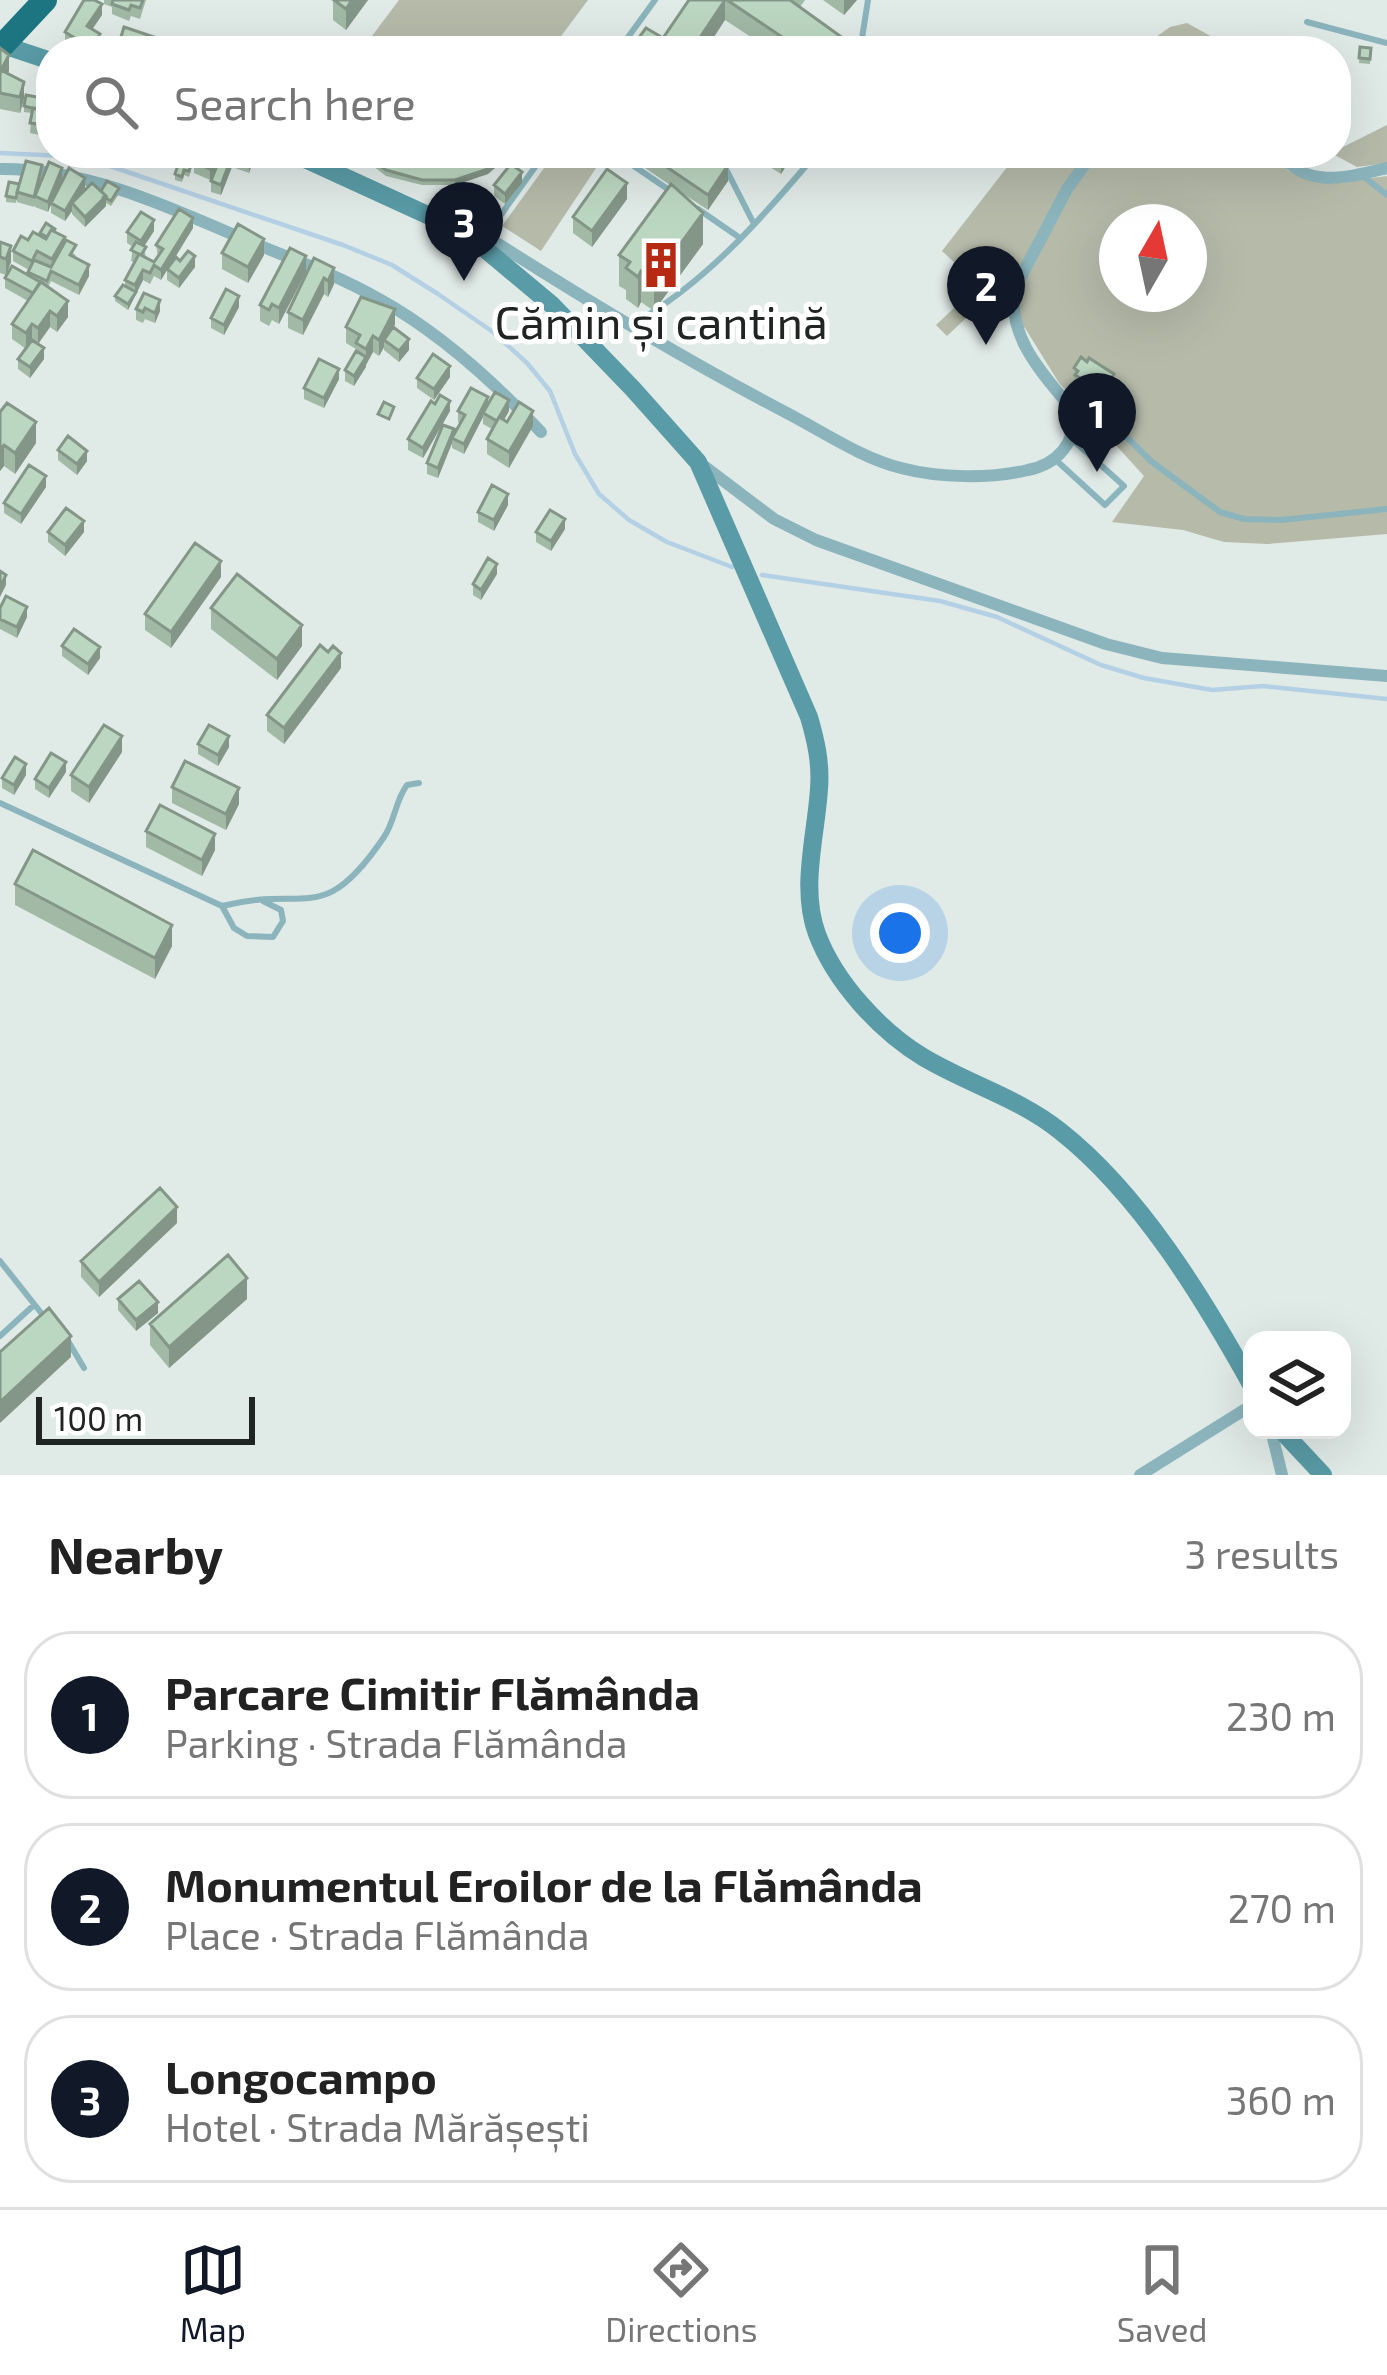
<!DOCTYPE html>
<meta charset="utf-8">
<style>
body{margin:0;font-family:"Exo 2",sans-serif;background:#f6f6f6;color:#222}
.controls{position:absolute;right:36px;bottom:36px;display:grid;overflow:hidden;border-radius:24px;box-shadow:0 12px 48px #0002}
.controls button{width:108px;height:108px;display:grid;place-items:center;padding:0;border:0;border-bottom:3px solid #e0e0e0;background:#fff;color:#222;font:60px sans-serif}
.compass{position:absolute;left:1099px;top:204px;width:108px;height:108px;border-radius:50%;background:#fff;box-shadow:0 12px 48px #0002;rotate:9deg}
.scale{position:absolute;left:36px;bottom:30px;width:219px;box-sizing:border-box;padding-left:12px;border:6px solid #202423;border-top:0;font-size:33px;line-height:42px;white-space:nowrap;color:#202423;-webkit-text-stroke:9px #fff;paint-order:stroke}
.you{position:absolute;left:900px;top:933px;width:42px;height:42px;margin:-30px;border:9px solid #fff;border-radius:50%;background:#1a73e8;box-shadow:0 0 0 18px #1a73e833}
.badge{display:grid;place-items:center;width:78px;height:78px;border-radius:50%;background:#111827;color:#fff;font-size:39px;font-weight:700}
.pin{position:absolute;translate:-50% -99px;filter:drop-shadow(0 3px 6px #0008)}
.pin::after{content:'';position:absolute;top:63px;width:42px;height:36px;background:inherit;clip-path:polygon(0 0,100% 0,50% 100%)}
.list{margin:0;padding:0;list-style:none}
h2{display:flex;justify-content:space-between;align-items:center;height:156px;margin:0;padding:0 48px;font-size:51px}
h2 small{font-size:39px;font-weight:400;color:#767676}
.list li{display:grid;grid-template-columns:78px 1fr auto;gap:36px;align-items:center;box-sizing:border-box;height:168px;margin:0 24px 24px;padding:0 24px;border:3px solid #e0e0e0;border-radius:48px}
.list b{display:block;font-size:45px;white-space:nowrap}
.list p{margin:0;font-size:39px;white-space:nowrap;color:#767676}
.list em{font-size:39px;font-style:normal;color:#767676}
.icon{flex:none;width:66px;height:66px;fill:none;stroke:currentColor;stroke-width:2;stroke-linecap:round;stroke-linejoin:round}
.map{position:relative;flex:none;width:1387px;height:1475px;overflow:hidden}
.search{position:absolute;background:#fff;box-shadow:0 12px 48px #0002;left:36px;right:36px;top:36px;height:132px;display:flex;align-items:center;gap:30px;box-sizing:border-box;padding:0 42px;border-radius:48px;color:#767676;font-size:45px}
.sheet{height:732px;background:#fff}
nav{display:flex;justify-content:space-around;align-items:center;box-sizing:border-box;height:168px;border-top:3px solid #e0e0e0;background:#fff;font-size:33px;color:#767676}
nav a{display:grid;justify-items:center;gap:6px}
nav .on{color:#111827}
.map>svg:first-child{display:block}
</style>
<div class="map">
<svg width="1387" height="1475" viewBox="0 0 1387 1475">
<rect width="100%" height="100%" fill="#e0eae7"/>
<path fill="#b5baa9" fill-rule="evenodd" d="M399 0H588L550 51H368L363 48Z
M1187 23 1216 39 1220 51H1136L1170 27Z
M1387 125V163L1357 167 1331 153Z
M555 153H606L541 251 502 226Z
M1018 153H1291L1287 170C1314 185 1357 180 1387 176V534L1268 544 1224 542 1183 530 1112 522 1144 476 1059 383 1025 328 942 251ZM1117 222H1189V294H1117Z
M973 290 984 301 947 336 936 325Z"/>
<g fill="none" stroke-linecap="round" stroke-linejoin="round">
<path stroke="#b4d0e4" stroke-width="4.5" d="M0 153 63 156 98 162 343 245 392 265 438 294 493 332 527 363 550 391 575 454 599 494 629 520 667 542 732 567
M762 575 940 601 997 617 1101 665 1144 678 1212 690 1263 686 1387 699"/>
<path stroke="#8bb4bc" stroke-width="6" d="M1307 22 1387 43
M618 51 655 0
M860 51 868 0
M622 158 672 192
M726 169 754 224
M1364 177 1387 195
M698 209 740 238
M488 233 545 153
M631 325C705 284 763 217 817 153
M1078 424 1099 410 1152 462 1220 512 1244 519 1281 520 1387 509
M1057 461 1105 505 1124 486 1073 440
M0 803 222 906C306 884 322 929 384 837 395 821 395 801 407 785L419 783
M222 906 234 928 247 936 273 937 283 921 281 910 263 901
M0 1261 46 1319
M0 1336 34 1305
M68 1341 84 1368"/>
<path stroke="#8bb4bc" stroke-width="12" d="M1281 153C1305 190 1350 177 1387 168
M0 169C89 168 173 209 253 243 295 260 339 276 379 299 439 332 494 382 541 432
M466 230 486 236C584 299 682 358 785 412 822 431 861 458 901 468 939 478 990 479 1028 470 1058 464 1075 443 1075 413 1045 376 1006 338 1015 288L1067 189 1093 153
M704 466 774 519 816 540 1106 644 1162 658 1387 676
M1271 1430 1282 1475
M1140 1475 1252 1405"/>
<path stroke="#599ba6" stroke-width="18" d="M3 45 51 61
M292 153 447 224 485 249 552 305 633 389 698 462 809 717C816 741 821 763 819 789 816 836 800 888 817 934 835 982 880 1031 923 1057 968 1084 1019 1098 1060 1131 1140 1194 1203 1298 1252 1386
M1281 1430 1323 1475"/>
<path stroke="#1d7581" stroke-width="24" d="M0 48 45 0"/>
</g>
<path fill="#a2b9a6" d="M104 0H146L140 19 131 16 129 21 112 14V7L104 4Z
M333 0H368L346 30 333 20Z
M689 0H805L800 7 858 51H772L725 20 663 38Z
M823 0H857L844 15Z
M102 15 92 29 100 44 96 51H79L65 43V32Z
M1360 47 1371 48 1370 64 1359 63Z
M0 48 9 71 8 73 24 98 20 113 0 109Z
M42 98 49 106 44 136 30 133 32 113 24 112V106Z
M221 153 210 180 194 173V162Z
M222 153H255V156L249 173 232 167 221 195 211 192V181Z
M356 153H408L488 174 455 185H422L386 176Z
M623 153H711L728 181 708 210 676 189 703 244 654 311 641 302 638 308 626 299V290L619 286V255L670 185Z
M748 153H794L781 174Z
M193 164 189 177 184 175 182 182 175 180V174Z
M42 176 41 183 62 178 55 195 85 188 82 193 101 191 119 194 111 206 106 203V206L85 227 72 214V211L65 221 51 213V204L48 212 35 207V205L34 207 17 202V197L16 203 6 202V196L19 184Z
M522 183 505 204 494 196V185Z
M627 199 592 247 573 233V217Z
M193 228 171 264 180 261 195 267 179 288 167 280V270L161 280 154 276 150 284 143 280 128 310 115 301V296L125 286V280L134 262 131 261 133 247 127 243V232L154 231 144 246 146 258 154 262 158 256 156 245Z
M55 232 76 256 75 258 89 276 79 295 51 281 48 287 68 317 57 332 50 327 38 344 44 359 30 378 18 369V359L26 349 12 339V324L28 301 5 288V278L28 275 29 270 13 261V251L28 240 40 236V233Z
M0 242 11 262 6 275 0 273Z
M222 253 264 255 248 283 222 269Z
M314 258 334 284 328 297 324 294 303 335 288 328V312Z
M306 272 279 324 272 320 269 326 260 321V305Z
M160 300V311L155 323 145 319 143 323 136 320V309Z
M239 307 224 335 211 328V318Z
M395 324 394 328 409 350 399 362 384 350V347L379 356 373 352 354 386 345 381V370L356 352V349L346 343V327Z
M1074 368 1114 385 1103 402 1075 386Z
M450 377 434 400 417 388V378Z
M339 379 324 408 304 399V388Z
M435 404 450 411 423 458 408 450V439Z
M488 405 509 411 504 420 533 426 509 468 487 454V439L492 429 483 424V417L464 454 452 448V443L438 478 427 474V463L454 435 460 423 458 422V411Z
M0 412 36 443 15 474 4 466 0 471Z
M58 450 87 461 77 475 58 460Z
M46 487 21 524 4 513V503Z
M508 505 494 531 478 522V512Z
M565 529 551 551 536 542V532Z
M48 532H84L65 556 48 542Z
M497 574 481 600 473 595V584Z
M221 577 171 648 145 630V614Z
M0 608 27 617 17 638 0 629Z
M211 608 302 646 277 680 211 629Z
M62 646 100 658 88 675 62 656Z
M341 668 284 744 267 731V715Z
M198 744 229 747 218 766 198 754Z
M122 752 89 803 71 791V775Z
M66 772 49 798 35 789V779Z
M26 775 14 795 2 788V778Z
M172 787 239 804 226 830 172 803Z
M146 831 215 850 202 876 146 847Z
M15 884 172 946 155 979 15 905Z
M177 1223 99 1297 81 1277V1261Z
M118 1299 158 1313 136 1331 118 1310Z
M247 1299 169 1368 150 1345V1324Z"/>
<path fill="#849687" d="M352 0H368L346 30V9Z
M725 0V20L705 51H691Z
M844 0H857L844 15Z
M102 4V15L87 37V26Z
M100 34V44L96 51H91Z
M9 55V71L1 85V70Z
M24 82V98L20 113V97Z
M217 153H221L210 180V169Z
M252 153H255V156L249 173V162Z
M507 153H513L488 174 455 185V180Z
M781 153H794L781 174Z
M232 156V167L221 195V185Z
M728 165V181L708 210V195Z
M62 168V178L48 212V202Z
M522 172V183L505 204V194Z
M85 178V188L74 206 72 203V211L65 221V211Z
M627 183V199L592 247V231Z
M106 196V206L85 227V217Z
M703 213V244L654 311V280Z
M193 218V228L161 280V270Z
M154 220V231L141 251V241Z
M264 239V255L248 283V267Z
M11 246V262L6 275V259Z
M195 256V267L179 288V278Z
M306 256V272L279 324V308Z
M89 265V276L79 295V285Z
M334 268V284L328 297V281Z
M143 270V280L128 310V304L135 294V285Z
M641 271V302L638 308V277Z
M324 278V294L303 335V320Z
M239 296V307L224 335V325Z
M160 300V311L155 323V313Z
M68 301V317L57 332V316Z
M395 309V324L386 342 384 340V347L379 356V340Z
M50 311V327L38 344V328Z
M32 324V340L26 349V333Z
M373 336V352L366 365V349Z
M409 339V350L399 362V351Z
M44 348V359L30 378V367Z
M366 357V367L354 386V376Z
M450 366V377L434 400V389Z
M339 369V379L324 408V398Z
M1114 374V385L1103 402V391Z
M488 397V408L483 413V417L464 454V444Z
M509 400V411L497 432V421Z
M450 401V411L423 458V448Z
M533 411V426L509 468V452Z
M36 422V443L15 474V453Z
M454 429 452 443 438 478V468Z
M4 445V466L0 471V450Z
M87 451V461L77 475V464Z
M46 476V487L21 524V514Z
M508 494V505L494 531V520Z
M565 519V529L551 551V541Z
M84 521V532L65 556V545Z
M221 561V577L171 648V632Z
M497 564V574L481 600V590Z
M6 575V585L0 597V587Z
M27 607V617L17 638V627Z
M302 625V646L277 680V659Z
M100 647V658L88 675V664Z
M341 653V668L284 744V728Z
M122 736V752L89 803V787Z
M229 736V747L218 766V755Z
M66 762V772L49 798V788Z
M26 764V775L14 795V785Z
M239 788V804L226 830V814Z
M215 834V850L202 876V860Z
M172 925V946L155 979V958Z
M177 1207V1223L99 1297V1282Z
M247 1278V1299L169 1368V1347Z
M158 1302V1313L136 1331V1320Z
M71 1336V1357L0 1423V1402Z"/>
<path fill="#bcd7c1" stroke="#849687" stroke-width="3" d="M84 0H94L102 4 87 26 100 34 91 48 65 32Z
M113 0H143L140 8 131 5 129 10 112 4Z
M334 0H352L346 9Z
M689 0H725L691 51H629L646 28 663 38Z
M727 0H790L858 49 856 51H803Z
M124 27 160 39 156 51 117 50Z
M168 38 187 46 185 51H163Z
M321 43 333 51H316Z
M574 43 583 45 578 51H568Z
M1360 47 1371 48 1370 59 1359 58Z
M0 48 9 55 1 70 24 82 20 97 0 93Z
M43 94 49 96 44 125 30 123 33 108 40 109Z
M26 95 42 98 39 110 24 106Z
M197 153H217L210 169 194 162Z
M222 153H252L249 162 232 156 221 185 211 181Z
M362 153H408L431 160 470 158 480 153H507L488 169 455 180H422L386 170Z
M646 153H711L728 165 708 195Z
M182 154 193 158 189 171 184 170 182 177 175 174Z
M26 161 42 165 34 197 17 192Z
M49 162 62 168 48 202 35 196Z
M511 164 522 172 505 194 494 185Z
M69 168 85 178 65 211 51 203Z
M607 169 627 183 592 231 573 217Z
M107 181 119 188 111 201 104 197 106 196 101 191Z
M9 182 19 184 16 198 6 196Z
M92 183 106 196 85 217 72 203Z
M671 184 703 213 654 280 641 271 638 277 626 268 630 262 619 255Z
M179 209 193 218 161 270 154 265 150 273 143 270 135 285 125 280 139 254 154 262 163 249 156 245Z
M141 212 154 220 141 241 127 232Z
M46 223 55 229 54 231 51 230 47 237 40 233Z
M238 224 264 239 248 267 222 253Z
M51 230 65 237 52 259 37 251 32 261 13 251 21 236 28 240 33 232 46 239Z
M66 240 76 245 70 255 89 265 79 285 51 271 47 281 28 272 34 260 51 267Z
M0 242 11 246 6 259 0 257Z
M136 242 146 247 141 255 131 250Z
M290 248 306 256 279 308 272 304 269 310 260 305Z
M188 251 195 256 179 278 167 269 176 257 180 261Z
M314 258 334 268 328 281 324 278 303 320 288 312Z
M12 266 40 282 33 293 5 278Z
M41 282 68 301 57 316 50 311 38 328 32 324 26 333 12 324Z
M123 285 136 292 128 304 115 296Z
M226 289 239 296 224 325 211 318Z
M144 293 160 300 155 313 145 308 143 312 136 309Z
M361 297 395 309 379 340 373 336 366 349 356 343 360 335 346 327Z
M393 327 409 339 399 351 384 340Z
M32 340 44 348 30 367 18 359Z
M356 351 366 357 354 376 345 370Z
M433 354 450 366 434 389 417 378Z
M1081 357 1087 362 1089 358 1114 374 1103 391 1075 375 1078 371 1074 368Z
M319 359 339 369 324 398 304 388Z
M471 388 488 397 464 444 452 438 465 415 458 411Z
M495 392 509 400 497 421 483 413Z
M440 395 450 401 423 448 408 439 431 401 435 404Z
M384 402 394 407 389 419 378 414Z
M519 402 533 411 509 452 487 439 499 417 507 422Z
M7 403 36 422 15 453 4 445 0 450V412Z
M443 425 454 429 438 468 427 463Z
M68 436 87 451 77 464 58 450Z
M29 465 46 476 21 514 4 503Z
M492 485 508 494 494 520 478 512Z
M66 508 84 521 65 545 48 532Z
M550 510 565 519 551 541 536 532Z
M195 543 221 561 171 632 145 614Z
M488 558 497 564 481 590 473 584Z
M0 571 6 575 0 587Z
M237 574 302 625 277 659 211 608Z
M6 596 27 607 17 627 0 619V608Z
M74 629 100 647 88 664 62 646Z
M320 645 328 652 333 646 341 653 284 728 267 715Z
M104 725 122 736 89 787 71 775Z
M209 725 229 736 218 755 198 744Z
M51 753 66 762 49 788 35 779Z
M15 757 26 764 14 785 2 778Z
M185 761 239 788 226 814 172 787Z
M160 805 215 834 202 860 146 831Z
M33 850 172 925 155 958 15 884Z
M160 1188 177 1207 99 1282 81 1261Z
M228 1255 247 1278 169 1347 150 1324Z
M139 1281 158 1302 136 1320 118 1299Z
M49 1308 71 1336 0 1402V1352Z"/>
<defs>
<symbol id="building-bare" viewBox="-9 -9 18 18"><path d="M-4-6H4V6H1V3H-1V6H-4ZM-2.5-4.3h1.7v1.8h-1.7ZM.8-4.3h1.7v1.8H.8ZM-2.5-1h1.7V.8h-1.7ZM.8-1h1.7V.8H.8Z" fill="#b62912" stroke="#fff" stroke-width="2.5" paint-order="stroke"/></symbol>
</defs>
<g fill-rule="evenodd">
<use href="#building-bare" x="628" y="232" width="66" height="66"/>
</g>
<g text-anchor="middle" stroke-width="10" stroke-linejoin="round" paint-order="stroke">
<g font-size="45" fill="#202423" stroke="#fff">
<text x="661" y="339">Cămin și cantină</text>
</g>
</g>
</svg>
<div class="controls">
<button><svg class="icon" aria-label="layers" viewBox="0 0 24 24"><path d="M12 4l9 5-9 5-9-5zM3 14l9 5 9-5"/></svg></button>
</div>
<svg class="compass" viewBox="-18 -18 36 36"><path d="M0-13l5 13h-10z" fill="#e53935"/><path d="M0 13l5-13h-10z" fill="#767676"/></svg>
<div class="scale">100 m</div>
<div class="you"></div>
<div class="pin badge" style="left:1097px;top:472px">1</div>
<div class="pin badge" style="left:986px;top:345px">2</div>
<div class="pin badge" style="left:464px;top:281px">3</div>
<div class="search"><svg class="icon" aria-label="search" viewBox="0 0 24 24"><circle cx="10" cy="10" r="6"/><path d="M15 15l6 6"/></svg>Search here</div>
</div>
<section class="sheet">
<h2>Nearby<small>3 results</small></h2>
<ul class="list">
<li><span class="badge">1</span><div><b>Parcare Cimitir Flămânda</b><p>Parking · Strada Flămânda</p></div><em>230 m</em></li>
<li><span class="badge">2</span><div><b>Monumentul Eroilor de la Flămânda</b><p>Place · Strada Flămânda</p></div><em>270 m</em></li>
<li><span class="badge">3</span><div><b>Longocampo</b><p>Hotel · Strada Mărășești</p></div><em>360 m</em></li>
</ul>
</section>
<nav>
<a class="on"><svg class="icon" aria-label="map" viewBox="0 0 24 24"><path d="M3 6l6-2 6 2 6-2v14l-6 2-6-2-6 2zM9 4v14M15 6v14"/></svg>Map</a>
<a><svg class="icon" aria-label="directions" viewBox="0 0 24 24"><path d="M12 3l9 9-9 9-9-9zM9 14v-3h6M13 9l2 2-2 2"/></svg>Directions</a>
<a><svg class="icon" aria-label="saved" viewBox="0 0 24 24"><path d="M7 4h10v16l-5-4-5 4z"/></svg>Saved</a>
</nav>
